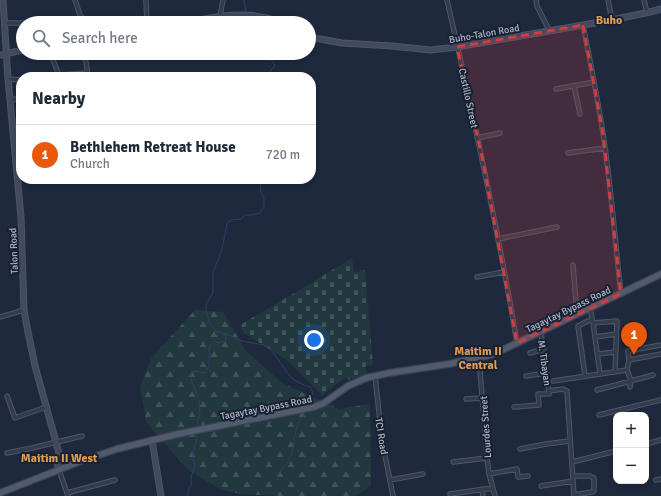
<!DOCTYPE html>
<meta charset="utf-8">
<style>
body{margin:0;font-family:Signika,sans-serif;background:#f6f6f7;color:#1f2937}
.controls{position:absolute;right:12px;bottom:12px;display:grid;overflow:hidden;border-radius:8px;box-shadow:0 2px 6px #0003}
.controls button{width:36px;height:36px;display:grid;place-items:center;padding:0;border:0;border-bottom:1px solid #e0e1e3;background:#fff;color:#1f2937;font:20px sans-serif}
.you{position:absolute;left:314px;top:340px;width:14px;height:14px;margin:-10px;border:3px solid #fff;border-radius:50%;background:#1a73e8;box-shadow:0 0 0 6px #1a73e833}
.badge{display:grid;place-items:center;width:26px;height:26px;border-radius:50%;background:#ea580c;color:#fff;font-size:13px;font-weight:700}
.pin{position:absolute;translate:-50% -33px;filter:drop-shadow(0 1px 2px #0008)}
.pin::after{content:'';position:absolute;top:21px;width:14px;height:12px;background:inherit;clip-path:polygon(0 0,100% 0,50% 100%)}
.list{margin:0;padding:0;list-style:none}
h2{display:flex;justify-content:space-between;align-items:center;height:52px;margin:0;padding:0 16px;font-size:17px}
h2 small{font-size:13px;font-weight:400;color:#747a83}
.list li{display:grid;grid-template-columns:26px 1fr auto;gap:12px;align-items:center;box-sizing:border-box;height:60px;padding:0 16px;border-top:1px solid #e0e1e3}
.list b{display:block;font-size:15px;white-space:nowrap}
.list p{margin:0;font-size:13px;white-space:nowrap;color:#747a83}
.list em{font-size:13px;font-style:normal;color:#747a83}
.icon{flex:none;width:22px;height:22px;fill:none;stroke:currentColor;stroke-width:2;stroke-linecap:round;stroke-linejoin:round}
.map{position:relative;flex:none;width:661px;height:496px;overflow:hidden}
.search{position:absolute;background:#fff;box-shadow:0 2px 6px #0003;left:16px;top:16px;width:300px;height:44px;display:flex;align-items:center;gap:10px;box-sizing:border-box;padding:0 14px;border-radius:22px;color:#747a83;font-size:15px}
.panel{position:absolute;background:#fff;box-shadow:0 2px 6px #0003;left:16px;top:72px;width:300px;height:112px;border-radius:16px}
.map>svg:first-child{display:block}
</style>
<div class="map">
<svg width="661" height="496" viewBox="0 0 661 496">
<defs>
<pattern id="forest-firs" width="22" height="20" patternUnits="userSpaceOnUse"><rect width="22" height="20" fill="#21383e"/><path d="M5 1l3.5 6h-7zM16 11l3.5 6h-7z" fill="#3f5359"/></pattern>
<pattern id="cemetery-stones" width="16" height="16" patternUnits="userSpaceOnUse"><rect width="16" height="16" fill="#21383e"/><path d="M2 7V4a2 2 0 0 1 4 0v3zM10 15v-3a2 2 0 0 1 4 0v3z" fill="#3f5359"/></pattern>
</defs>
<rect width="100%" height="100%" fill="#1f293d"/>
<path fill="url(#forest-firs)" d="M195 310 223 312 246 351 282 383 339 409 370 404 371 486 355 496H283L240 494 222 490 188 470 146 422 140 386 152 357Z"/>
<path fill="url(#cemetery-stones)" d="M352 258 354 273 365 270 373 365 365 367 367 374 349 380 346 377 322 395 288 361 244 333 240 325 296 292Z"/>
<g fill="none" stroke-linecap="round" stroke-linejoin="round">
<path stroke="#2f4064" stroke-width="1" d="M244 0 246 13
M246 16 248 23
M261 53 264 58 273 61 275 66 270 71 268 77
M260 179 261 192 264 199V207L260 213 253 215H245L241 219 231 220 227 224 222 250 213 272V293L206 304V311L210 324 216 331 229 335 242 341 264 345 270 348 289 375 293 379 302 384 310 387 313 392 312 395 305 404
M197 425 200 413 199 400 195 389 192 383 191 374 195 371 205 373C207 370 209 366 209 363 211 354 205 349 214 341L218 343 225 341 226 336 225 334
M278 481C277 471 285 468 289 460 296 445 292 430 303 416
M188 496V490L191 486V477L195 466 193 459V453L197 439V436"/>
<defs>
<path id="street" d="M75 0 80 15 87 23
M146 0 147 23
M447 0C473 114 498 228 517 343
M536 0 537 6 549 30
M608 0 612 20
M644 0 647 13
M220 16 223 0
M5 23H23
M583 25C590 60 597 96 603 133 611 186 615 240 621 294
M53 53V60L59 75 87 73C88 67 85 60 84 53
M46 77 59 75
M8 79 21 80
M574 86 580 114
M556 89 594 82
M10 100 21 98
M477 138 500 133
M568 153 605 148
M498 239 557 227
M573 265 577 315
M477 277 504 272
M590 308 593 323 600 374
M0 317 24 310
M593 323 617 321 615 372
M595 337 616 334
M530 353 544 349
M598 354 615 352
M479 358 487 458 489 474 495 496
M629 360 661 354
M375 376 382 440 393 496
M526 376 547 373
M585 376 578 326 592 319
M553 381 627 370
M630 387 631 381 627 370 629 360 628 351 661 345
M597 390 631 381 653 375
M549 391 563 389 567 391 574 496
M7 396 15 418 46 407
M466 399 482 398
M514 407 539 405 538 394H549L541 332
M599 415 661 400
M646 444 661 440
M520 449 546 444 570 441
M7 453 32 448 82 436
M453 462 487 458
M572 462 616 451
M59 470 68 496
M489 474 517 469 518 477 528 476
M573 476H590L594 478V491L592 492 574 495
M390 480 423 474
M656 480 661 479
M541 486 573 481
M482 489 483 496
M67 493 115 480
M450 494 485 489H492"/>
<path id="secondary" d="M3 0 8 79 21 217 24 310 27 327 35 366 59 453 57 462 59 470
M184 23C216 16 251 9 281 23
M309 37 342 43 392 46 430 50 457 47 612 20 650 12 661 9
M0 55 23 50
M152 440 161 496"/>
<path id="primary" d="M0 493 81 461 117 449 178 434 314 407 324 403 348 386 366 378 389 373 449 364 494 354 661 274"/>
</defs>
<use href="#street" stroke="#4e5667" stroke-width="5.5"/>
<use href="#secondary" stroke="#4e5667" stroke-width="7"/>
<use href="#primary" stroke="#3d4556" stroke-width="8"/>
<use href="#street" stroke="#333c4d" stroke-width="3.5"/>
<use href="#secondary" stroke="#414a60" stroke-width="5"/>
<use href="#primary" stroke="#515b6d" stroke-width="5.5"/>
</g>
<path fill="#d03d40" fill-opacity="0.2" stroke="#d03d40" stroke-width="3" stroke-dasharray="8 5" stroke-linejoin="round" d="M583 25 603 133 621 294 517 343 482 157 457 47Z"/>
<g text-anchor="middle" stroke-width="4" stroke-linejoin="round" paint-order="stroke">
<g font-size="10" fill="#aeb6c9" stroke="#192131">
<text transform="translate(484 33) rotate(-10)" y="4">Buho-Talon Road</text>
<text transform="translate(469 98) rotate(78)" y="4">Castillo Street</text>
<text transform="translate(13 251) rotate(-92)" y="4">Talon Road</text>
<text transform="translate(568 309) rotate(-26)" y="4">Tagaytay Bypass Road</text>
<text transform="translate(545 363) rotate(82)" y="4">M. Tibayan</text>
<text transform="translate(266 407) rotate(-11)" y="4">Tagaytay Bypass Road</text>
<text transform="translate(485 427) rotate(-94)" y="4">Lourdes Street</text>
<text transform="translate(382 436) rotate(81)" y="4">TCI Road</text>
</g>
<g font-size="12" font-weight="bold" fill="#df9c53" stroke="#192131">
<text x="609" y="24">Buho</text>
<text x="478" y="355">Maitim II<tspan x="478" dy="14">Central</tspan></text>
<text x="59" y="462">Maitim II West</text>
</g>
</g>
</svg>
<div class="controls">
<button>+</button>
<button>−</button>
</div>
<div class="you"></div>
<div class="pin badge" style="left:634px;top:355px">1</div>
<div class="search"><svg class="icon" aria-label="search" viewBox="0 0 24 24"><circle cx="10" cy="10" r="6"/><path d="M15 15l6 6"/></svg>Search here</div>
<section class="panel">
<h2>Nearby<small></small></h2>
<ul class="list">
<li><span class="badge">1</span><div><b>Bethlehem Retreat House</b><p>Church</p></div><em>720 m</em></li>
</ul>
</section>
</div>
